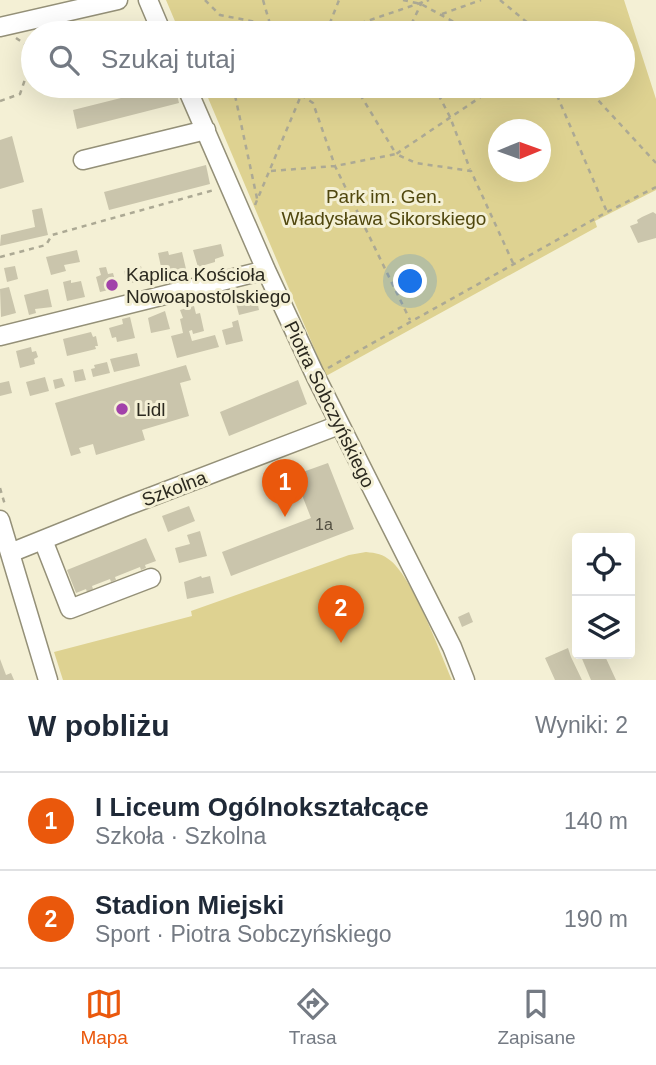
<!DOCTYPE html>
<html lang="pl">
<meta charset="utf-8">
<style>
body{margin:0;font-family:Arial,sans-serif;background:#f6f6f7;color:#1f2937}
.controls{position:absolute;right:21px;bottom:21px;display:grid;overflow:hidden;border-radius:7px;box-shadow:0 7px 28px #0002}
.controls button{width:63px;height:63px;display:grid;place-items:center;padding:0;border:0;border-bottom:2px solid #e0e1e3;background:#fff;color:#1f2937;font:35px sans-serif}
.compass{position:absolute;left:488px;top:119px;width:63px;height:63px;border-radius:50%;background:#fff;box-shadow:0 7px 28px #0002;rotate:89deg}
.you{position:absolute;left:411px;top:282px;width:24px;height:24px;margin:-18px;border:5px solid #fff;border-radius:50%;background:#1a73e8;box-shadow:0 0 0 10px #1a73e833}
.badge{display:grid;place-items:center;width:46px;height:46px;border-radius:50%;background:#ea580c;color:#fff;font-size:23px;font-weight:700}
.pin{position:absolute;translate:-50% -58px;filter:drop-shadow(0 2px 4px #0008)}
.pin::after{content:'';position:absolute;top:37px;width:24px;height:21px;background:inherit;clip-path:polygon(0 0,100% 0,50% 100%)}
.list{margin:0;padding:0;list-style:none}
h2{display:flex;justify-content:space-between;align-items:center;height:91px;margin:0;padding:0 28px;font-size:30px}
h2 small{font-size:23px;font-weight:400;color:#747a83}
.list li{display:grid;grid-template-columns:46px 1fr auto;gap:21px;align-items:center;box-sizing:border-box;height:98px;padding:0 28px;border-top:2px solid #e0e1e3}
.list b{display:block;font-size:26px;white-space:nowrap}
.list p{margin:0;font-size:23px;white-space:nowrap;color:#747a83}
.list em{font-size:23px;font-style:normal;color:#747a83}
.icon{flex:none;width:38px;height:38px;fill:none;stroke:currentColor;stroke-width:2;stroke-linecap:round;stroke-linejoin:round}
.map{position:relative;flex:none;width:656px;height:680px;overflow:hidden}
.search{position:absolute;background:#fff;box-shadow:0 7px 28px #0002;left:21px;right:21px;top:21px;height:77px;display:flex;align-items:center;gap:18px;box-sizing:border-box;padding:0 24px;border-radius:38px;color:#747a83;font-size:26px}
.sheet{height:287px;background:#fff}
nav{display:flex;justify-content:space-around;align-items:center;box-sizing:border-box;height:98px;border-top:2px solid #e0e1e3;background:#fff;font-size:19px;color:#747a83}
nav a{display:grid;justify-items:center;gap:4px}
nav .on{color:#ea580c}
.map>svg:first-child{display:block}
</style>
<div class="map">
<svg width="656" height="680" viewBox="0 0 656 680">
<rect width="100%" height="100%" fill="#f4f0d5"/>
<path fill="#ded291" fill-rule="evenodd" d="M166 0H624L656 99V190L595 221 597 227 326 376 203 86H623V33H180ZM498 130H540V172H498Z
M366 552C376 553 383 554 391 561 413 579 440 652 452 680H63L54 652 192 616 191 611 349 555Z"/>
<path fill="#cac5ac" d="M138 23 140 33H99V32Z
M169 86H175L179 103 77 129 73 110Z
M12 136 24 182 0 189V140Z
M206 165 210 184 109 210 104 192Z
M42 208 48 235 0 246 1 235 35 227 32 210Z
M653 212 656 214V238L638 243 630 226 638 223 637 220 642 217Z
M221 244 224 256 215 259V262L198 267 193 250Z
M77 250 80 262 64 265 66 271 51 275 46 257Z
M168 251 169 255 182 252 186 269 163 276 158 253Z
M15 266 18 279 7 282 4 268Z
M141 266 144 280 127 284 124 271Z
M106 267 108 274 113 273 117 288 100 292 96 277 101 275 99 268Z
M71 280V283L81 281 85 297 67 301 63 282Z
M9 287 16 313 1 317 0 289Z
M48 289 52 307 35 309 36 313 29 315 24 295Z
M255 291 259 310 239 315 234 296Z
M194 306 196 314 200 313 204 331 193 334 192 330 189 331 192 341 215 335 219 347 177 358 171 336 183 333 180 319 183 318 180 310Z
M165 311 170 329 151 333 148 318Z
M130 317 135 338 117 342 116 337 112 338 109 328 123 324 122 319Z
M238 320 243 341 226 345 222 330 233 327 232 322Z
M91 332 93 337 96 336 98 346H95L96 349 67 356 63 339Z
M31 347 32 352 36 351 38 357 34 359 35 364 20 368 16 351Z
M137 353 140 366 114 372 110 359Z
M107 362 110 373 93 377 91 369 95 368 94 365Z
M186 365 191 380 180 383 189 416 142 430 145 440 96 455 93 444 79 448 81 453 71 456 55 403Z
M83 369 86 380 75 382 73 371Z
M45 377 49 391 30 396 26 382Z
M62 378 65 386 55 389 53 380Z
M298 380 307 404 229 436 220 412Z
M9 381 12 393 0 396V383Z
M328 463 354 529 231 576 222 552 311 518 300 490 306 488 300 473Z
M189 506 195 521 168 532 162 516Z
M200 531 207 556 179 563 175 548 190 544 187 535Z
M146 538 156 561 145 565 146 568 141 570 140 567 115 577 116 580 111 582 110 579 92 586 93 589 87 592 86 589 76 593 67 570Z
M201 576 202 578 210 576 214 593 187 599 184 582Z
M469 612 473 622 462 627 458 617Z
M568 648 571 657 582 680H555L545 658Z
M580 654H604L616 680H591Z
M0 659 6 675 11 673 14 680H0Z"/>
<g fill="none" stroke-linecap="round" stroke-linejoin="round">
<defs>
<path id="minor" d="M148 0 162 33
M0 27 118 0
M186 86 266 270 316 377 452 647 465 680
M83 160 206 130
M0 336 266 270
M0 520 48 680
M43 540 70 609 151 578
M10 553 127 506 339 425"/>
</defs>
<use href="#minor" stroke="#949078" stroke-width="21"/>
<path stroke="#aca994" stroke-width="2.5" stroke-dasharray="5 5" stroke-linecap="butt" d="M205 0 220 15 313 33
M263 0 270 24
M403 0 421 4 474 33
M500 0 540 33
M442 14 481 0
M326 33 339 0
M332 33 429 0
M407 33 423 0
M16 38 29 47 33 73
M233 86 258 203
M355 86 396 154 497 86
M434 86 450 117 470 169
M553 86 607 212
M585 86 656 163
M301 95 313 103 335 166 410 320
M0 101 20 94 31 62
M271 171 335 166 396 154 416 163 471 171 513 263
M255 205 305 86
M0 257 46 245 52 235 214 190
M328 368 607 212 656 187
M0 488 5 505"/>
<use href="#minor" stroke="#fff" stroke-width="18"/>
</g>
<g fill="#a242aa" stroke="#f4f0d5" stroke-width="2.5">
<circle cx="112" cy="285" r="7"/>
<circle cx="122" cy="409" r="7"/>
</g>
<g text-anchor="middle" stroke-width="6" stroke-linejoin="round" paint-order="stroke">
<g font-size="16" fill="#535042">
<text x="324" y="530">1a</text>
</g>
<g font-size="19" fill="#50470e" stroke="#f4f0d5">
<text x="384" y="203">Park im. Gen.<tspan x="384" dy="22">Władysława Sikorskiego</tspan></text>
</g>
<g font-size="19" fill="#2b291f" stroke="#f4f0d5" text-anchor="start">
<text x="126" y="281">Kaplica Kościoła<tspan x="126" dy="22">Nowoapostolskiego</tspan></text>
<text x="136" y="416">Lidl</text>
</g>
<g font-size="19" fill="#2b291f" stroke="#f4f0d5">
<text transform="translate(330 404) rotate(64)" y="7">Piotra Sobczyńskiego</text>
<text transform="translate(174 488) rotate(-21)" y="7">Szkolna</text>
</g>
</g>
</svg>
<div class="controls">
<button><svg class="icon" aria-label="locate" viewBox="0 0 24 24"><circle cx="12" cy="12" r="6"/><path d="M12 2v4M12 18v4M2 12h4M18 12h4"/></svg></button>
<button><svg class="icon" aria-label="layers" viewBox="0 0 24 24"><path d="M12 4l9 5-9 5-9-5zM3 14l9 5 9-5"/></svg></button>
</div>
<svg class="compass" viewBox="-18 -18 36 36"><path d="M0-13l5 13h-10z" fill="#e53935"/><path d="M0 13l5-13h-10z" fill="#747a83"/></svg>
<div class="you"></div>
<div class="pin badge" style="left:285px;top:517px">1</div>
<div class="pin badge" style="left:341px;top:643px">2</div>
<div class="search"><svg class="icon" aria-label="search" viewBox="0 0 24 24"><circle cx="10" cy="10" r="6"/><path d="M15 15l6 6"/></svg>Szukaj tutaj</div>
</div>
<section class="sheet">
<h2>W pobliżu<small>Wyniki: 2</small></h2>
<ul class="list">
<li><span class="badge">1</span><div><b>I Liceum Ogólnokształcące</b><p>Szkoła · Szkolna</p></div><em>140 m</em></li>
<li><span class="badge">2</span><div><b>Stadion Miejski</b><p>Sport · Piotra Sobczyńskiego</p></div><em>190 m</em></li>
</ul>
</section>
<nav>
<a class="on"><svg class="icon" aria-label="map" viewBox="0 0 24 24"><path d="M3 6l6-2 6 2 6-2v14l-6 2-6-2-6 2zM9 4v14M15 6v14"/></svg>Mapa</a>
<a><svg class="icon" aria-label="directions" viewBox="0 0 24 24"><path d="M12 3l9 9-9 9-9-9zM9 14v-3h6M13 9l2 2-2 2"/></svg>Trasa</a>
<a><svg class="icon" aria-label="saved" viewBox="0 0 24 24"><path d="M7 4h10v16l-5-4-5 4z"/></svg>Zapisane</a>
</nav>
